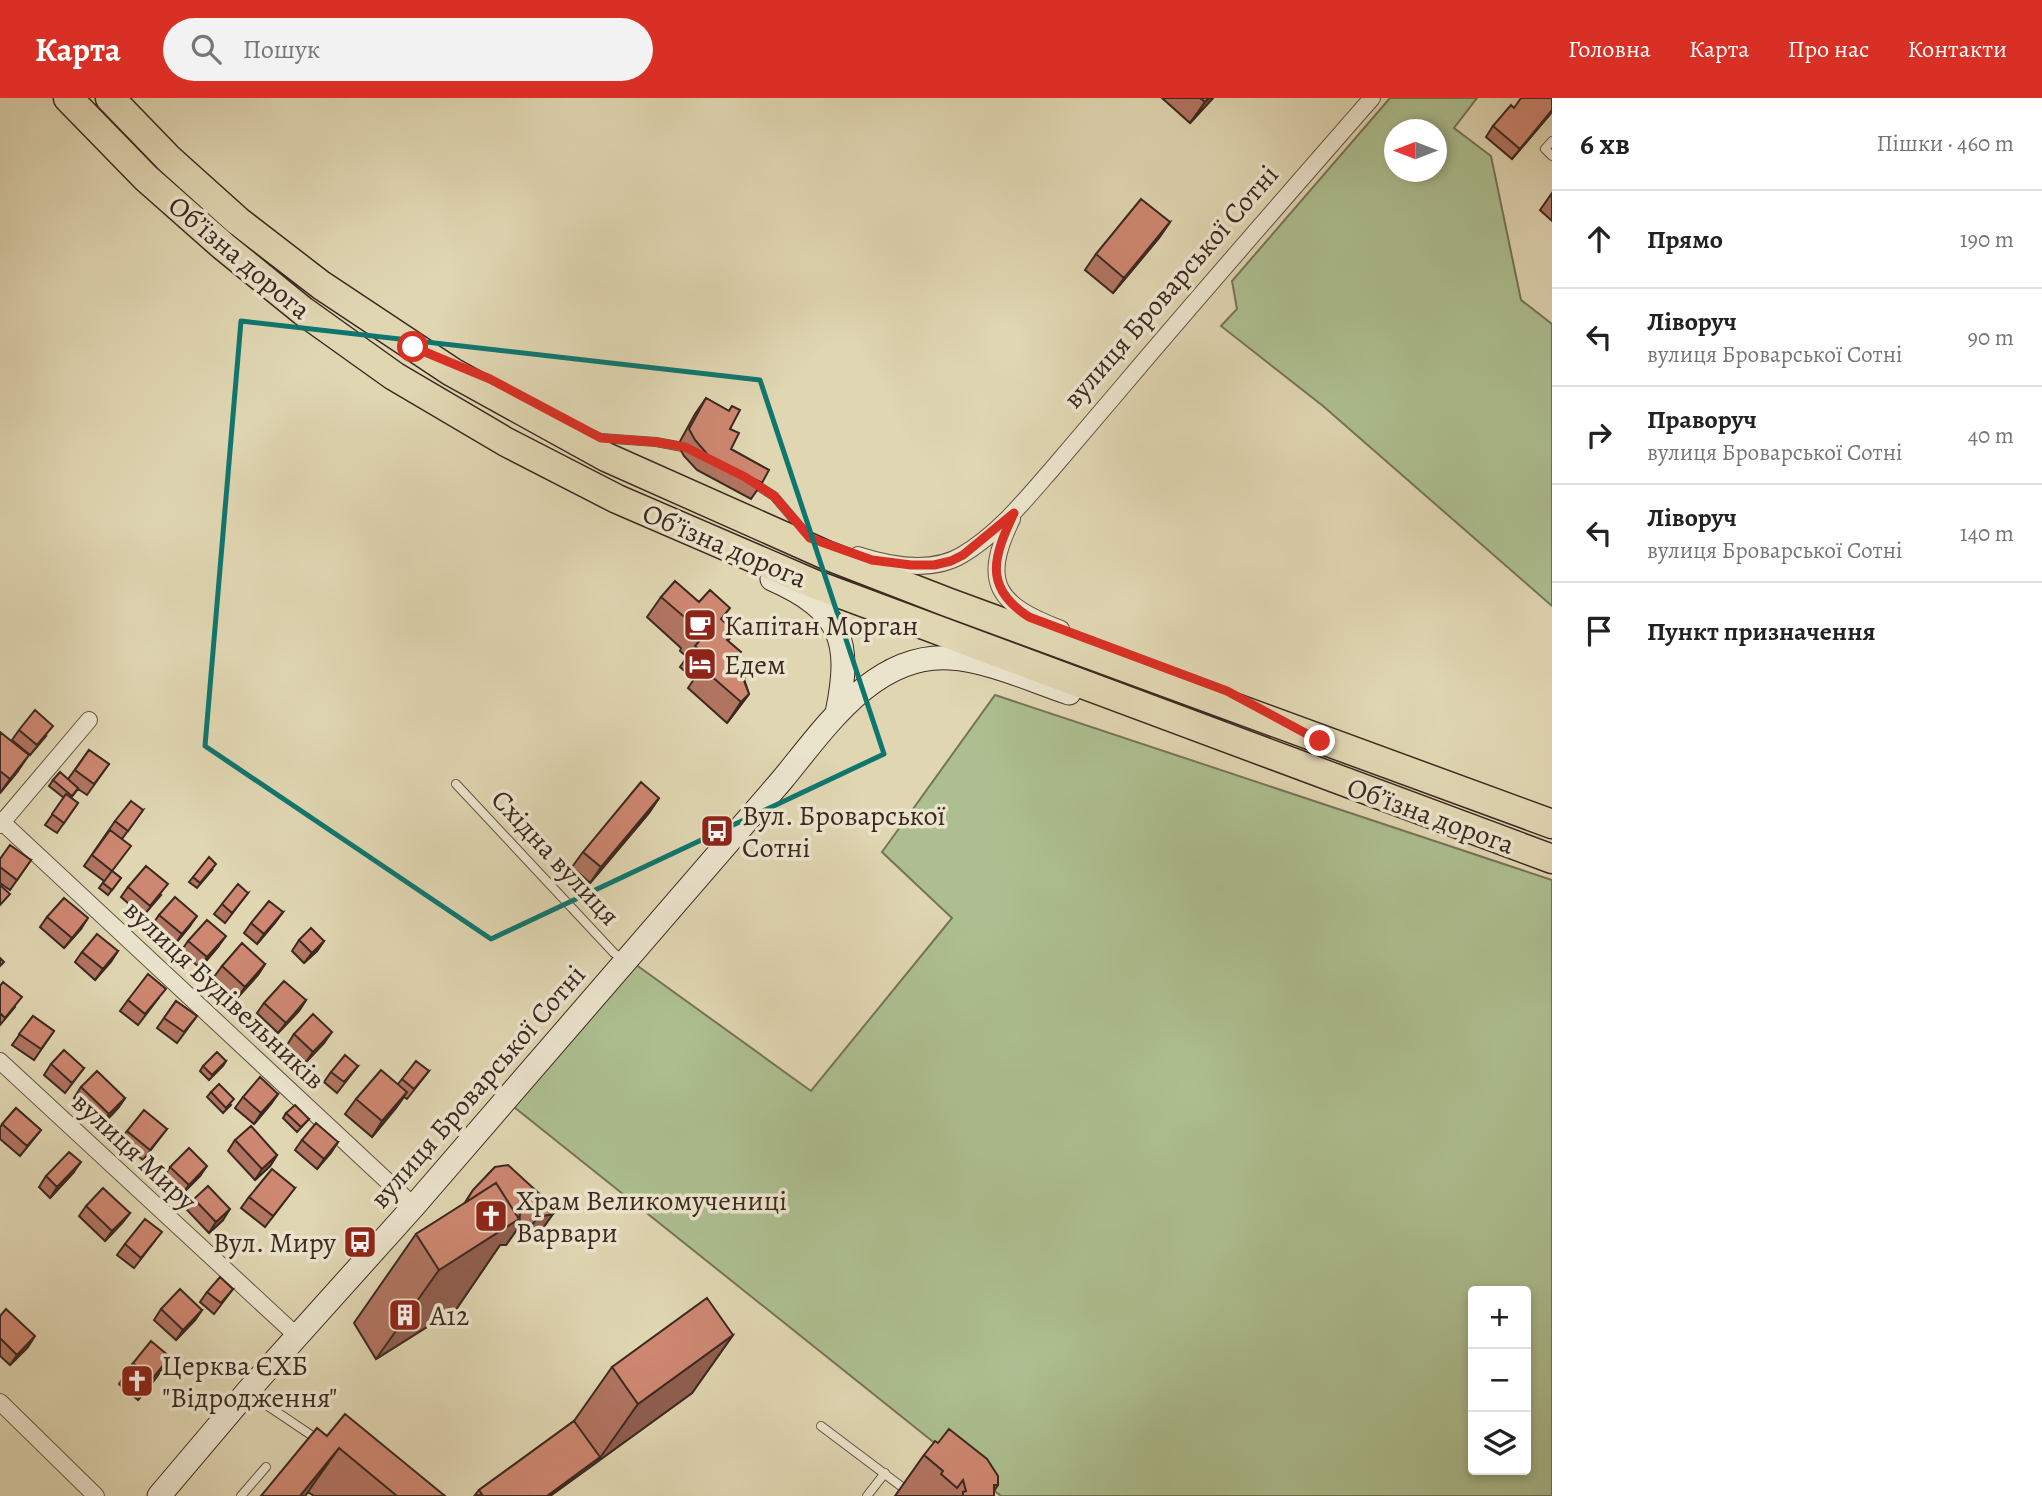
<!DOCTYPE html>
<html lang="uk">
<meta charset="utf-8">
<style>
body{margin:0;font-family:Alegreya,serif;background:#f2f2f2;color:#222}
.controls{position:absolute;right:21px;bottom:21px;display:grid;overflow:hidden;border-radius:7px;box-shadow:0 4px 10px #0003}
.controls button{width:63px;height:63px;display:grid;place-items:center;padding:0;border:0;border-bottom:2px solid #e0e0e0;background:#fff;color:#222;font:35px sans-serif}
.compass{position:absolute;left:1384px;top:21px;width:63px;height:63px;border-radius:50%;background:#fff;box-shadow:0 4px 10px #0003;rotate:270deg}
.stop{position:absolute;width:21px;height:21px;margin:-16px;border:5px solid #d93025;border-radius:50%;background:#fff}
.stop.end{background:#d93025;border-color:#fff;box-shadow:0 2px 7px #0008}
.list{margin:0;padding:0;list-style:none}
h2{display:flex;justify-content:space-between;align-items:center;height:91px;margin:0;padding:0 28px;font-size:30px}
h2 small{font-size:23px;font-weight:400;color:#767676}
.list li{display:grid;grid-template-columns:46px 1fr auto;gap:21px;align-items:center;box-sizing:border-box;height:98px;padding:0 28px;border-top:2px solid #e0e0e0}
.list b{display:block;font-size:26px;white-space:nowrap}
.list p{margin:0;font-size:23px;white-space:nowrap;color:#767676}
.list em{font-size:23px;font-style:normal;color:#767676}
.icon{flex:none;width:38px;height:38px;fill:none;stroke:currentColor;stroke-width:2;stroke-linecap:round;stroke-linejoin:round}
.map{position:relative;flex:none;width:1552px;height:1398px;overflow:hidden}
header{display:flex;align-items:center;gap:42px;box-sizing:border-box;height:98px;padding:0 35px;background:#d93025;color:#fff}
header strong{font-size:33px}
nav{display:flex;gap:38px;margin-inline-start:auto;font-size:24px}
.search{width:490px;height:63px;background:#f2f2f2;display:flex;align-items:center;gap:18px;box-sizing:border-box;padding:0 24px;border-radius:38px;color:#767676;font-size:26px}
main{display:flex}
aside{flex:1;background:#fff}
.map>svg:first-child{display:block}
</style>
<header>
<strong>Карта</strong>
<div class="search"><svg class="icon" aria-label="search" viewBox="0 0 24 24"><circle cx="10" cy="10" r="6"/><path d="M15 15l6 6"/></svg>Пошук</div>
<nav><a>Головна</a><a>Карта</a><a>Про нас</a><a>Контакти</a></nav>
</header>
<main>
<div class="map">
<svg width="1552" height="1398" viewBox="0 0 1552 1398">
<rect width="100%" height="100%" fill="#e0d6b2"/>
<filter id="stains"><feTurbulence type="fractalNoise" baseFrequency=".00286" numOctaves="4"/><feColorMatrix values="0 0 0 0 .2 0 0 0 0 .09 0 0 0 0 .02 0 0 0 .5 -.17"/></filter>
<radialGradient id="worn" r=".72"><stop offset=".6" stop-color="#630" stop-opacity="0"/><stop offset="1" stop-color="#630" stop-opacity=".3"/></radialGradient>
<path fill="#adbf90" stroke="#757458" stroke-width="2" fill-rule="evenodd" d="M1390 0H1477L1454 30 1491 58 1521 202 1552 226V508L1323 308 1221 228 1237 211 1232 183ZM1394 32H1436V74H1394Z
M995 597 1552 782V1398H1001L504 1001 635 866 811 993 952 820 882 754ZM1473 1193H1526V1372H1473Z"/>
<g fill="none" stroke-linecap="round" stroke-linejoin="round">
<defs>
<path id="lane" d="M1552 43 1545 51 1552 58
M594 337 601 340 656 344 688 350
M752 384 774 398 808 438
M456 686 614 855 625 862
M250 1296 320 1343
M821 1328 914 1398
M241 1398 266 1369
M867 1398 885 1375"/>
<path id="street" d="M1012 421C980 486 998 507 1061 531
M858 457C889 467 932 475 962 457 998 436 1026 401 1053 370 1076 343 1099 316 1122 289 1204 192 1288 96 1372 0
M0 722 414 1108
M0 727 89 622
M0 963 297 1238
M0 1304 96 1398"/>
<path id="secondary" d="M772 481C842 512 852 543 837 615
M159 1398 247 1294 414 1108 782 682C825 630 874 555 950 560 988 562 1033 583 1069 595"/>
<path id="highway" d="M68 0 146 80 223 148 303 213 394 278 506 344 617 401 814 486 1552 761
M110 0 169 61 238 123 321 187 452 274 606 359 826 457 947 504 1552 726"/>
</defs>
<use href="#lane" stroke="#665445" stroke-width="10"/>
<use href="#street" stroke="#665445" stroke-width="18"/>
<use href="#secondary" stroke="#3d2921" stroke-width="25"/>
<use href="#highway" stroke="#3d2921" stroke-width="31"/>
<use href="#lane" stroke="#ebe4cd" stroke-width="8"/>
<use href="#street" stroke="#ebe4cd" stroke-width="16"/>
<use href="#secondary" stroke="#ebe4cd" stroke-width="23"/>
<use href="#highway" stroke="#e0d6b2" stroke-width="28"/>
</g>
<path fill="#b17461" stroke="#3d2921" stroke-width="2" d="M1162 0H1213L1190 25Z
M1514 10 1552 14 1512 61 1486 39 1493 28Z
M1552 95V123L1540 112Z
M1170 124 1159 140 1113 195 1085 172 1096 156Z
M706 300 729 313 732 308 730 331 731 351 762 385 751 401 697 372 684 358 678 347 695 316Z
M661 499 699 504 735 534 728 543 734 564 747 576 744 581 749 596 734 616 727 625 688 590 694 581 680 569 687 559 680 553 681 550 647 519Z
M19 632 46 638 30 657 12 642Z
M0 634 18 673 0 695Z
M89 652 109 666 87 697 78 691 71 700 78 705 57 735 45 727 64 700 49 688 53 682 68 681Z
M659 700 649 715 590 785 572 769 583 754Z
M143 712 122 741 112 773 121 780 108 797 99 790 104 783 84 768 115 723Z
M0 761 31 762 10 792 0 785Z
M213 771 197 790 189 784 193 779Z
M128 789 161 797 143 818 121 799Z
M248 795 225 825 214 816 222 806Z
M283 814 257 846 244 835 251 825Z
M159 817 190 828 175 846 152 827Z
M47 819 81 831 64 850 40 829Z
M299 842 324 843 317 853 304 865 292 853Z
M188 843 218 849 200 870 181 853Z
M118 853 95 882 75 864 82 854Z
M265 866 258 877 237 900 214 879 222 868Z
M0 888 15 909 0 927Z
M158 901 138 927 120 913 128 902Z
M306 902 299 913 278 935 257 915 264 905Z
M176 903 197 918 177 945 157 930Z
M33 918 54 933 34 962 12 947Z
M294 936 324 945 306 964 287 947Z
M226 963 223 968 209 982 200 973 203 968Z
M51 966 84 970 65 995 44 977Z
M358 968 337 995 324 984 331 974Z
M429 973 407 1001 404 999 396 1010 372 1039 345 1016 356 1001 398 986 402 981Z
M81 989 125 1000 118 1010 102 1027 74 1000Z
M211 994 231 1007 223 1015 207 999Z
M278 996 271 1006 254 1026 235 1010 243 999Z
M16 1010 41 1032 20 1058 0 1041V1029Z
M286 1015 309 1021 297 1034 283 1020Z
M167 1031 143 1062 120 1043 127 1033Z
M235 1042 277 1057 270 1068 255 1082 228 1053Z
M302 1042 338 1044 317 1071 295 1052Z
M170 1069 200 1078 181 1097 163 1080Z
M495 1069 556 1111 538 1137 523 1139 518 1130 506 1147H500L457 1210 376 1261 354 1225 416 1136 464 1106 473 1092Z
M73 1075 50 1100 39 1089 46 1078Z
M295 1090 265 1129 241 1110 249 1099Z
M194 1101 223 1122 209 1135 187 1112Z
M86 1108 130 1115 122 1125 105 1143 79 1118Z
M154 1144 134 1170 117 1157 125 1146Z
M233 1191 214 1216 200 1204 207 1194Z
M161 1211 202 1212 195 1222 176 1242 154 1222Z
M0 1218 28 1249 10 1267 0 1258Z
M733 1237 692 1295 550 1398 475 1397 479 1392 574 1323 612 1269Z
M170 1259 156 1280 138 1302 119 1286 133 1265Z
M327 1338 445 1398H314L308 1394 305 1398H261Z
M938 1345 998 1387 994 1393V1398H895L924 1357Z"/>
<path fill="#905e4f" stroke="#3d2921" stroke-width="2" d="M1209 0H1213L1190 25 1205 4Z
M1552 12V14L1512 61 1520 51Z
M1170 124 1159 140 1113 195 1124 180Z
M749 596 734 616 727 625 741 604Z
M29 657 18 673 0 695 10 681Z
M659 700 649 715 590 785 601 769Z
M283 814 275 825 257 846 264 836Z
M197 818 190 828 175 846 182 836Z
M88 820 81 831 64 850Z
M226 838 218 849 200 870 207 859Z
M324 843 317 853 304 865 312 855Z
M118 853 111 864 95 882 103 871Z
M265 866 258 877 237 900 245 889Z
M306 902 299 913 278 935 286 925Z
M332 934 324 945 306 964 313 954Z
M407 994 396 1010 372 1039 382 1023Z
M278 996 271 1006 254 1026 261 1015Z
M125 1000 118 1010 102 1027 109 1016Z
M338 1044 331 1055 317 1071 324 1061Z
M277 1057 270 1068 255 1082 262 1071Z
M81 1064 73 1075 50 1100 57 1089Z
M207 1068 200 1078 181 1097 189 1087Z
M529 1104 516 1122 519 1121 520 1127 506 1147H500L457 1210 376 1261 439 1172 519 1105Z
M230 1111 223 1122 209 1135 216 1124Z
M130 1115 122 1125 105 1143 112 1133Z
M553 1116 538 1137 523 1139 538 1119Z
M202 1212 195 1222 176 1242 183 1232Z
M733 1237 692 1295 597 1364 638 1306Z
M35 1238 28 1249 10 1267 17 1257Z
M170 1259 156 1280 138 1302 152 1281Z
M339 1350 305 1398H300Z
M600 1359 597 1364 550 1398H547Z"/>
<path fill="#ce8771" stroke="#3d2921" stroke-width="2" d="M1200 0H1209L1205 4Z
M1521 0H1552V12L1520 51 1493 28 1511 7 1514 10Z
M1141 101 1170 124 1124 180 1096 156Z
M706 300 729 313 732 308 740 312 730 331 739 335 731 351 769 372 762 385 708 357 695 342 689 331Z
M675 483 699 504 710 492 730 510 721 521 735 534 727 542 741 554 733 564 747 576 743 580 749 596 741 604 702 570 710 562 695 548 702 540 695 533 696 529 661 499Z
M35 612 53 628 37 647 19 632Z
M0 634 29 657 10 681 0 673Z
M89 652 109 666 94 686 75 672Z
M60 674 78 690 72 698 53 682Z
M641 684 659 700 601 769 583 754Z
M66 696 78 705 64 725 52 716Z
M131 703 143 712 128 733 115 723Z
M110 732 131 748 112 773 92 757Z
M10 747 31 762 17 782 0 769V761Z
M209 759 216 766 200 785 193 779Z
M146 768 168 786 150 808 128 789Z
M112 773 121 780 112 792 103 785Z
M238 786 248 795 232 815 222 806Z
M0 787 10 796 0 807Z
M175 799 197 818 182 836 159 817Z
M64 800 88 820 72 840 47 819Z
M269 803 283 814 264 836 251 825Z
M207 822 226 838 207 859 188 843Z
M311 830 324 843 312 855 299 842Z
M97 836 118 853 103 871 82 854Z
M242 845 265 866 245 889 222 868Z
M0 860 4 864 0 868Z
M148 876 166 891 145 916 128 902Z
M284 883 306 902 286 925 264 905Z
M3 884 22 899 5 920 0 915V888Z
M176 903 197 918 184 934 164 920Z
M313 916 332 934 313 954 294 936Z
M33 918 54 933 41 951 19 936Z
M64 952 84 970 72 985 51 966Z
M217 954 226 963 212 977 203 968Z
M345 957 358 968 344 984 331 974Z
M416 963 429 973 414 991 402 981Z
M381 972 407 994 382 1023 356 1001Z
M97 973 125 1000 109 1016 81 989Z
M260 979 278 996 261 1015 243 999Z
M219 986 234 1001 226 1010 211 994Z
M295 1007 309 1021 301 1029 286 1015Z
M16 1010 41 1032 27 1048 2 1026Z
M144 1012 167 1031 150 1052 127 1033Z
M316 1025 338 1044 324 1061 302 1042Z
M251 1028 277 1057 262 1071 235 1042Z
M189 1050 207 1068 189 1087 170 1069Z
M69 1054 81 1064 57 1089 46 1078Z
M508 1067 556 1111 553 1116 538 1119 529 1104 519 1105 520 1127H515L519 1121 496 1085 465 1105 473 1092 495 1069Z
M272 1071 295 1090 273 1118 249 1099Z
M496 1085 519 1121 439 1172 416 1136Z
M208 1088 230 1111 216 1124 194 1101Z
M103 1090 130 1115 112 1133 86 1108Z
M145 1121 162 1134 141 1160 125 1146Z
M220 1179 233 1191 221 1205 207 1194Z
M180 1191 202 1212 183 1232 161 1211Z
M707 1200 733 1237 638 1306 612 1269Z
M6 1211 35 1238 17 1257 0 1240V1218Z
M151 1243 170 1259 152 1281 133 1265Z
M345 1316 445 1398H397L339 1350 300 1398H261L317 1330 327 1338Z
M574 1323 600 1359 547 1398H483L479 1392Z
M949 1331 987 1361 998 1378V1387H994V1398H963V1394L966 1393 963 1382 957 1390 941 1376 943 1373 924 1357 935 1343 938 1345Z"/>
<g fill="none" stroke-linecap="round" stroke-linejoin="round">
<path stroke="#d93025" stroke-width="9" d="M413 249 490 281 601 340 656 344 685 349 745 379 774 398 810 440 872 462 911 467H934L951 463 963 457 1014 415C994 458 982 489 1029 519L1227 593 1320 643"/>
</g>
<path fill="none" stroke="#0f766e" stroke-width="5" stroke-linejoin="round" d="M241 223 760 282 884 656 491 841 205 648Z"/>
<defs>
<symbol id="cafe-square" viewBox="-11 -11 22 22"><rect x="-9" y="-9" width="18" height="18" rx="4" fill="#8f2418" stroke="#ebe4cd"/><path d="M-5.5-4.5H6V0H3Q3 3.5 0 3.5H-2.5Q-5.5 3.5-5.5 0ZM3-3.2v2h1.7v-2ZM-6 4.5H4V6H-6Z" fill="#fff"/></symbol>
<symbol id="hotel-square" viewBox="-11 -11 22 22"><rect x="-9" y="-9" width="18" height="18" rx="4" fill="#8f2418" stroke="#ebe4cd"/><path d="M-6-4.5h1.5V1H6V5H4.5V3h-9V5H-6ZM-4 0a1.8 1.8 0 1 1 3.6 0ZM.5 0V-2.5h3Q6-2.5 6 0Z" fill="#fff"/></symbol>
<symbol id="bus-square" viewBox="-11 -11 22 22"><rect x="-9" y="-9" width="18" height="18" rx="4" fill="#8f2418" stroke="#ebe4cd"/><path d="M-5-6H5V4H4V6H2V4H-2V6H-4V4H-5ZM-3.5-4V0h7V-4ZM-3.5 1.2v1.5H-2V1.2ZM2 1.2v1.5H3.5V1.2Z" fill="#fff"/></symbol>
<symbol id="church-square" viewBox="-11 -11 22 22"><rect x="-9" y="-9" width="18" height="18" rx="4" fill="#8f2418" stroke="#ebe4cd"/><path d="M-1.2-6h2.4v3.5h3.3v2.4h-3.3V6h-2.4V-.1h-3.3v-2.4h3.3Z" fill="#fff"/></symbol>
<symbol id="building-square" viewBox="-11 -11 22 22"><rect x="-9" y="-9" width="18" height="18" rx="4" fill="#8f2418" stroke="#ebe4cd"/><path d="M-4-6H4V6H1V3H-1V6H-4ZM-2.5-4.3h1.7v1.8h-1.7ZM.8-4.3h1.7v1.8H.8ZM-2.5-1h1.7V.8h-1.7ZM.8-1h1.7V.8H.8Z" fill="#fff"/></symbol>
</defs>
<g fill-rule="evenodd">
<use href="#cafe-square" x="681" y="508" width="38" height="38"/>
<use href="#hotel-square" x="681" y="547" width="38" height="38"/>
<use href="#bus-square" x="698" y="714" width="38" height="38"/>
<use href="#church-square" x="472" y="1099" width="38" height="38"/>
<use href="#bus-square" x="341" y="1125" width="38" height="38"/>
<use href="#building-square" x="386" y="1198" width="38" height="38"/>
<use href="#church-square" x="118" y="1264" width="38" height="38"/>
</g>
<g text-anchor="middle" stroke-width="7" stroke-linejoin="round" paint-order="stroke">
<g font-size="28" fill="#3d2921" stroke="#ebe4cd">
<text transform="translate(240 159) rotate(40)" y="10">Обʼїзна дорога</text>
<text transform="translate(1170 188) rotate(-49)" y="10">вулиця Броварської Сотні</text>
<text transform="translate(725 447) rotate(23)" y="10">Обʼїзна дорога</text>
<text transform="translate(1431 717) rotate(20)" y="10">Обʼїзна дорога</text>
<text transform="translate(556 759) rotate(47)" y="10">Східна вулиця</text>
<text transform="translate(225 896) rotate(43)" y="10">вулиця Будівельників</text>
<text transform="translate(477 988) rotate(-49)" y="10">вулиця Броварської Сотні</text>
<text transform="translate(135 1053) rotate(43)" y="10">вулиця Миру</text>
</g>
<g font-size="28" fill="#3d2921" stroke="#ebe4cd" text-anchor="start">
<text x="724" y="537">Капітан Морган</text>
<text x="724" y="576">Едем</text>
<text x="742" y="727">Вул. Броварської<tspan x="742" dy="32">Cотні</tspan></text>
<text x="516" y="1112">Храм Великомучениці<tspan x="516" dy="32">Варвари</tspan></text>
<text x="336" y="1154" text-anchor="end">Вул. Миру</text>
<text x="430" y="1227">А12</text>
<text x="162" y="1277">Церква ЄХБ<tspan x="162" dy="32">"Відродження"</tspan></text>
</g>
</g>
<rect width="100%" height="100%" filter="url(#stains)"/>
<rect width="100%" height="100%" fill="url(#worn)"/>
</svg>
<div class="controls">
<button>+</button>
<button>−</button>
<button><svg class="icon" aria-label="layers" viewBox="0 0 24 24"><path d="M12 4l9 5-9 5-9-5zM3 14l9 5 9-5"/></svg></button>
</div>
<svg class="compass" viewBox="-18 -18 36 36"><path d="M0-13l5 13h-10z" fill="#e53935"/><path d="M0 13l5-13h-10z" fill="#767676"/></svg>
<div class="stop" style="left:413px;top:249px"></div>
<div class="stop end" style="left:1320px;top:643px"></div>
</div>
<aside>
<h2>6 хв<small>Пішки · 460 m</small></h2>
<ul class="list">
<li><svg class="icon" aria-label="ahead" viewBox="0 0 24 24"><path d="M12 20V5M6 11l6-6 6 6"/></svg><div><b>Прямо</b></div><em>190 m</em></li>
<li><svg class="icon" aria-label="left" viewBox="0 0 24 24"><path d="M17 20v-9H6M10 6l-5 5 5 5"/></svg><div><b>Ліворуч</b><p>вулиця Броварської Сотні</p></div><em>90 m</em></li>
<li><svg class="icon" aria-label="right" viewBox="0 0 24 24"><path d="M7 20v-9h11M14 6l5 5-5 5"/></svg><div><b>Праворуч</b><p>вулиця Броварської Сотні</p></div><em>40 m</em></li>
<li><svg class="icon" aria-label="left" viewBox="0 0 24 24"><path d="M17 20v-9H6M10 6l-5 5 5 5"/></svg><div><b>Ліворуч</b><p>вулиця Броварської Сотні</p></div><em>140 m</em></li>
<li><svg class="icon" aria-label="arrive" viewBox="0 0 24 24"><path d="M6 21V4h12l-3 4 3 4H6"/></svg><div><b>Пункт призначення</b></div></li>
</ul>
</aside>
</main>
